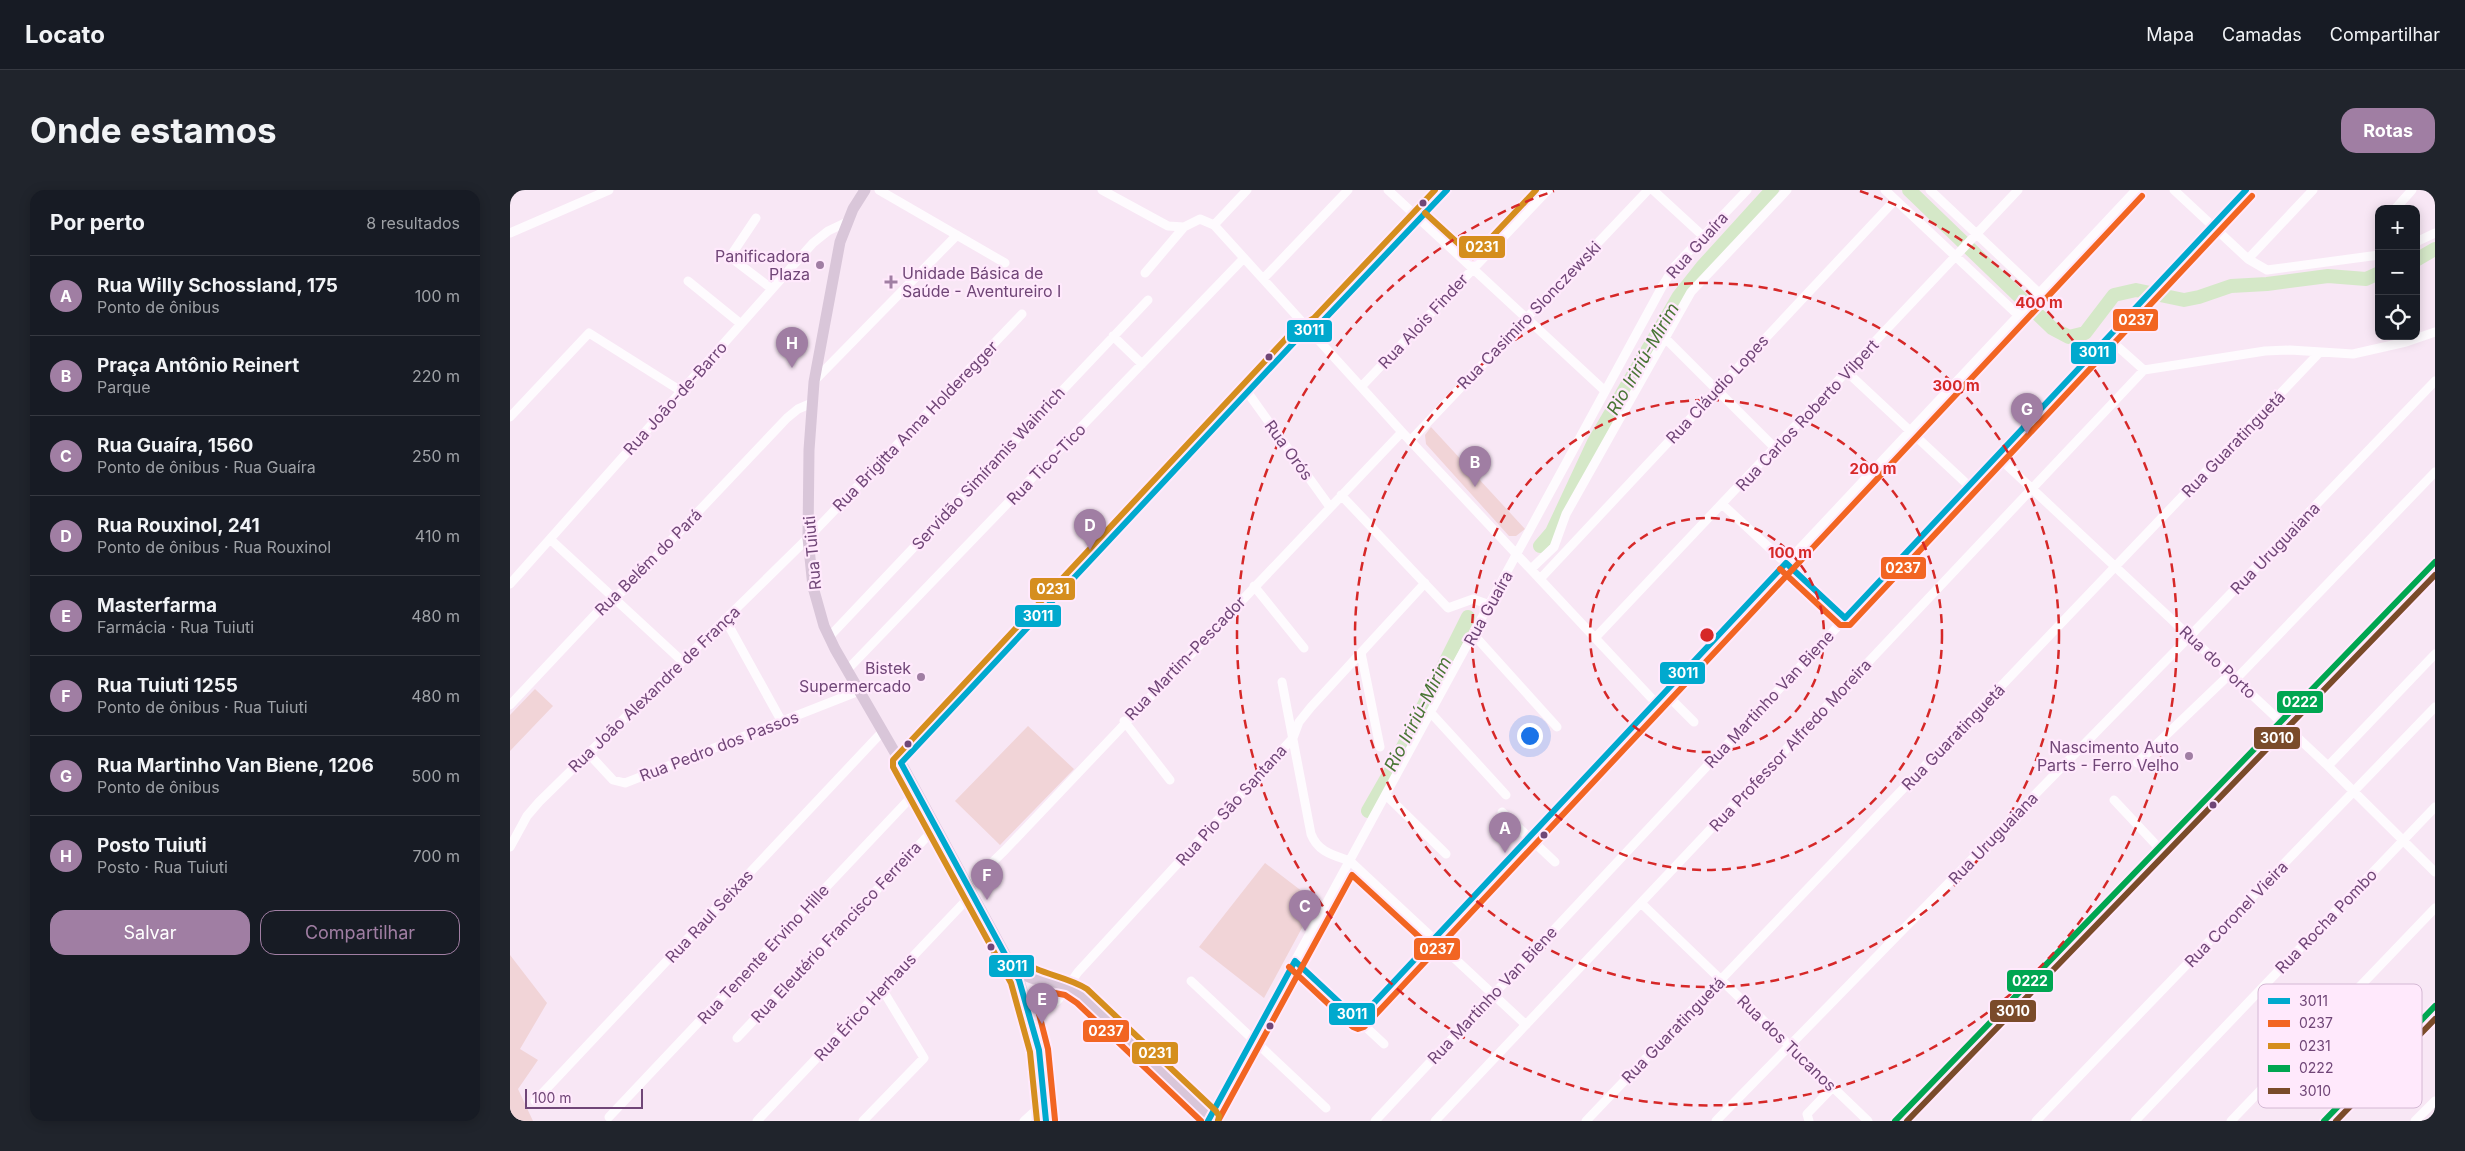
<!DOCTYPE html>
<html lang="pt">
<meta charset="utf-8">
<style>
body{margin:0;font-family:Inter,sans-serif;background:#20242c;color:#f1f3f6}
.controls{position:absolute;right:15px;top:15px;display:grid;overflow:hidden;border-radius:10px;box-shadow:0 2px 12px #0003}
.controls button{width:45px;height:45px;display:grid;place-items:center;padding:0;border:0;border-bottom:1px solid #363941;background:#171b24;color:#f1f3f6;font:25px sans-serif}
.scale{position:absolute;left:15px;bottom:12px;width:118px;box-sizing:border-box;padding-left:5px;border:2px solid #704677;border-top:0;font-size:14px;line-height:18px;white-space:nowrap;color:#704677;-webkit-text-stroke:4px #ffe9fc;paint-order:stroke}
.you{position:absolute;left:1019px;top:545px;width:18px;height:18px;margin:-12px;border:4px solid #fff;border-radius:50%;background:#1a73e8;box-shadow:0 0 0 8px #1a73e833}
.badge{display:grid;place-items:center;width:32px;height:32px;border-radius:50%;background:#a07ea3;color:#fff;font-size:16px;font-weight:700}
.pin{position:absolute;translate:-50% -41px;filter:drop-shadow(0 1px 2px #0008)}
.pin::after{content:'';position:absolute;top:26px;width:18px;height:15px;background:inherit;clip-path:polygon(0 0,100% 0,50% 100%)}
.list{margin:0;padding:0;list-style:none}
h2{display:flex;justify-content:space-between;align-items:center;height:65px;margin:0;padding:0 20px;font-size:21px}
h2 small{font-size:16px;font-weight:400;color:#9ea1a6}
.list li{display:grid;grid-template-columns:32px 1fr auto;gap:15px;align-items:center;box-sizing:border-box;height:80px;padding:0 20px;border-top:1px solid #363941}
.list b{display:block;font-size:19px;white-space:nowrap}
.list p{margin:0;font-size:16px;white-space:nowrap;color:#9ea1a6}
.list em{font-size:16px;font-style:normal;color:#9ea1a6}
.actions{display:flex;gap:10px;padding:15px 20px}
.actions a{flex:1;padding:11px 0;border:1px solid #a07ea3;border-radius:15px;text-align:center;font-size:18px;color:#a07ea3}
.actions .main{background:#a07ea3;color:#fff}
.icon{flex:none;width:28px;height:28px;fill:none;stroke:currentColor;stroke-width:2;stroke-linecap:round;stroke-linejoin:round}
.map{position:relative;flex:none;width:1925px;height:931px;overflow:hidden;border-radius:15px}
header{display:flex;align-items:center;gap:30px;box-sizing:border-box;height:70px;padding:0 25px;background:#171b24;border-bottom:1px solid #363941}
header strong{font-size:24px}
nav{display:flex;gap:28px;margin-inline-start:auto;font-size:18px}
.intro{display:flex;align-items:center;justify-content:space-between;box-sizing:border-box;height:120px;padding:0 30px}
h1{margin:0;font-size:35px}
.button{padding:12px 22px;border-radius:15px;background:#a07ea3;color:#fff;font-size:18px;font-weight:700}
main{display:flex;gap:30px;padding:0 30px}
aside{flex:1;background:#171b24;border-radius:15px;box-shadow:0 2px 12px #0003}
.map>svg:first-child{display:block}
</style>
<header>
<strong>Locato</strong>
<nav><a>Mapa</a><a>Camadas</a><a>Compartilhar</a></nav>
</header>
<div class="intro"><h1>Onde estamos</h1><a class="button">Rotas</a></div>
<main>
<aside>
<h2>Por perto<small>8 resultados</small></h2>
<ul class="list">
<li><span class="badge">A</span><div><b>Rua Willy Schossland, 175</b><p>Ponto de ônibus</p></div><em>100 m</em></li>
<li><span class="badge">B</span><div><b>Praça Antônio Reinert</b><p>Parque</p></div><em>220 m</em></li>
<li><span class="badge">C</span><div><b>Rua Guaíra, 1560</b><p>Ponto de ônibus · Rua Guaíra</p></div><em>250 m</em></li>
<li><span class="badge">D</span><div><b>Rua Rouxinol, 241</b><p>Ponto de ônibus · Rua Rouxinol</p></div><em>410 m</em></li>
<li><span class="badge">E</span><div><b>Masterfarma</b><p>Farmácia · Rua Tuiuti</p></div><em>480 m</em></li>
<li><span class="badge">F</span><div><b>Rua Tuiuti 1255</b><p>Ponto de ônibus · Rua Tuiuti</p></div><em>480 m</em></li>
<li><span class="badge">G</span><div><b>Rua Martinho Van Biene, 1206</b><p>Ponto de ônibus</p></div><em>500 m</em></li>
<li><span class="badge">H</span><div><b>Posto Tuiuti</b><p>Posto · Rua Tuiuti</p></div><em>700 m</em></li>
</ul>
<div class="actions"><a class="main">Salvar</a><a>Compartilhar</a></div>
</aside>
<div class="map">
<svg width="1925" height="931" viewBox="0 0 1925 931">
<rect width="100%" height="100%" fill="#f8e7f5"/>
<path fill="#f1d4d7" d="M921 237 1015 339 1006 346H999L916 254 915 245Z
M25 499 43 516 0 561V525Z
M518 536 564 579 490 655 445 611Z
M755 673 806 712 754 808 689 757Z
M0 765 37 813 10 859 28 870 8 899 23 931H0Z
M532 801H538L547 806 534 816 524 814V806Z"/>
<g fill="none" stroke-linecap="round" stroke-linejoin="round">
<path stroke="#d5e8c8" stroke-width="14" d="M1399 0 1542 138 1559 147 1575 143 1604 105 1626 100 1674 110 1689 107 1721 96 1757 94 1818 86 1856 89 1869 83
M1906 70 1925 59
M1030 356 1042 342 1084 252 1169 106 1192 77 1262 0
M858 621 882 579 958 427"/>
<path stroke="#fefbfe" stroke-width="9" d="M369 0 495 73
M592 0 658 36 674 37 690 29 704 35 892 242 1146 513
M878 0 1095 201
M1143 0 1193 46
M1375 0 1508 125
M1420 0 1529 103
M1664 0 1738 69 1757 80 1869 65
M1885 19 1902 0
M246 28 220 67 262 99
M704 35 737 0
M0 43 99 0
M1906 52 1925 43
M1738 69 1803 0
M635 83 674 37
M753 89 838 0
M178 91 231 134
M603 146 632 174
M1155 148 1265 258
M1598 148 1634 180 1755 161 1780 160 1843 164 1896 152 1925 142
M1337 182 1459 296
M304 191 447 45
M851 197 1038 0
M738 203 820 317
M0 227 79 143 171 201
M900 251 1138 0
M1487 266 1818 576 1925 682
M831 305 938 418 963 409 980 415
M1212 314 1335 428
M40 349 172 471
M1021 379 1044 357 1056 324 1181 102 1277 0
M1030 389 1385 10
M0 394 303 53 318 41 337 32
M744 396 794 458
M215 429 272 532
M964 445 1047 537
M319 447 638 110
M1085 448 1508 0
M851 463 870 557
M337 480 734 68
M1726 489 1925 282
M772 492 801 644C808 662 823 665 840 671L1016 835
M1155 503 1184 532
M0 515 94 415 113 401 277 228 288 219 302 213
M921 523 996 605
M614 531 660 590
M78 563 103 590 115 593 349 501
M391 573 790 146 809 135 937 0
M1627 573 1720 484
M1818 576 1925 464
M876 605 936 664
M1604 610 1649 658
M992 622 1045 672
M0 657 17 626 29 612 298 348 512 124
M459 695 495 660 892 242
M1131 713 1358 931
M785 771 874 854
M681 791 816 918
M518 816 533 820 548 810 568 782 783 548 789 532 801 517 915 393
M848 830 1626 0
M227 848 426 637
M25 911 373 541
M99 927 407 601
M700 927 1153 95 1164 77 1237 0
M247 931 463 703
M353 931 414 868 372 799
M514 931 535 912
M865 931 1736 0
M925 931 1634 180
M1076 931 1810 162
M1206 931 1680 446 1925 191
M1299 931 1297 924 1323 897
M1385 931 1925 372
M1526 931 1925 517
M1625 931 1925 617
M1721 931 1925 718
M1814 931 1925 816
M1905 931 1925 911"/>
<path stroke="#d9c6d9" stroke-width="11" d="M355 0 343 19 330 52 304 192 299 260 298 348 303 397 314 436 325 459 391 573 509 790 529 860 536 931
M504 777C522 795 545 790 565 801L704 931"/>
<defs>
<path id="bus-1" d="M536 931 529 860 509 790 391 573 790 146 809 135 937 0
M698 931 785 771 848 830 1276 373 1335 428 1736 0"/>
<path id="bus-2" d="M1270 379 1330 435H1340L1742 6
M779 777 843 837 848 839 854 837 1632 6
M545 930 538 859 527 816 530 808 540 802 555 805 567 813 691 931
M708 931 842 685 918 755"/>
<path id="bus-3" d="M915 23 963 67 1026 0
M508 768C528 785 555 785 577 799L706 921 709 926 708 931
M527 931 520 862 501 793 383 577V570L784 140 804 128 925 0"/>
<path id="bus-4" d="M1385 931 1925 372
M1814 931 1925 816"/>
<path id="bus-5" d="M1397 931 1925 385
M1826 931 1925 829"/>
</defs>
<use href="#bus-1" stroke="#ffe9fc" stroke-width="10"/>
<use href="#bus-2" stroke="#ffe9fc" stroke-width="10"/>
<use href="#bus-3" stroke="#ffe9fc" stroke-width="10"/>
<use href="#bus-4" stroke="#ffe9fc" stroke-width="10"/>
<use href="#bus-5" stroke="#ffe9fc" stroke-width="10"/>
<use href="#bus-1" stroke="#00a9ce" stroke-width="6"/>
<use href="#bus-2" stroke="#f26522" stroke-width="6"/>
<use href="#bus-3" stroke="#d58e1e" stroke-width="6"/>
<use href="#bus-4" stroke="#00a651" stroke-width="6"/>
<use href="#bus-5" stroke="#7a4b2a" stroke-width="6"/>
</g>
<g fill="none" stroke="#d62828" stroke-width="2.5" stroke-dasharray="9 6">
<circle cx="1197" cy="445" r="117"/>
<circle cx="1197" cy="445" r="235"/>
<circle cx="1197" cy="445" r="352"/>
<path d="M1350 1A470 470 0 1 1 1044 1"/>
</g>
<g fill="#704677" stroke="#ffe9fc" stroke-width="2">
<circle cx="913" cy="13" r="4.5"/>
<circle cx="759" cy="167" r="4.5"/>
<circle cx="398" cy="554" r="4.5"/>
<circle cx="1703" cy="615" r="4.5"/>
<circle cx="1034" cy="645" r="4.5"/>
<circle cx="481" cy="757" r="4.5"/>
<circle cx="760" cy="836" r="4.5"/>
</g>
<g fill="#a07ea3" stroke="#ffe9fc" stroke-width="2">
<circle cx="310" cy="75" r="5"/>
<path d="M378.5 84.5h5v5h5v5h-5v5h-5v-5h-5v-5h5z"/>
<circle cx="411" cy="487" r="5"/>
<circle cx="1679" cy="566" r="5"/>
</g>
<g text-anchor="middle" stroke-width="4.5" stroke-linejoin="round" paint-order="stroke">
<g font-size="16" fill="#704677" stroke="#ffe9fc">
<text transform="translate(1187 55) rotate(-48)" y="6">Rua Guaíra</text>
<text transform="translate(1019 125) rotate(-46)" y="6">Rua Casimiro Slonczewski</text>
<text transform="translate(913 131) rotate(-47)" y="6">Rua Alois Finder</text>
<text transform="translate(1207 199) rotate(-47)" y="6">Rua Cláudio Lopes</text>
<text transform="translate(165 208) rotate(-48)" y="6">Rua João-de-Barro</text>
<text transform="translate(1297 225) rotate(-47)" y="6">Rua Carlos Roberto Vilpert</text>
<text transform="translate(405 236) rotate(-46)" y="6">Rua Brigitta Anna Holderegger</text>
<text transform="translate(1723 254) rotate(-46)" y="6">Rua Guaratinguetá</text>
<text transform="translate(779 260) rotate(54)" y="6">Rua Orós</text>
<text transform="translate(536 274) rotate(-46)" y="6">Rua Tico-Tico</text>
<text transform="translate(478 278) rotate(-47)" y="6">Servidão Simíramis Wainrich</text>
<text transform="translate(1765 358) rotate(-46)" y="6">Rua Uruguaiana</text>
<text transform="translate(302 363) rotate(-95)" y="6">Rua Tuiuti</text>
<text transform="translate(138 372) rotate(-45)" y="6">Rua Belém do Pará</text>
<text transform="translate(978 418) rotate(-61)" y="6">Rua Guaíra</text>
<text transform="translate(675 468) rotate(-46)" y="6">Rua Martim-Pescador</text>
<text transform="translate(1708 472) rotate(43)" y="6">Rua do Porto</text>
<text transform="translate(144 499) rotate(-44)" y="6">Rua João Alexandre de França</text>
<text transform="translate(1259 509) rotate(-47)" y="6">Rua Martinho Van Biene</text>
<text transform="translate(1443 547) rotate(-46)" y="6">Rua Guaratinguetá</text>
<text transform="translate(1280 555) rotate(-47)" y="6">Rua Professor Alfredo Moreira</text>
<text transform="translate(209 556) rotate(-21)" y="6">Rua Pedro dos Passos</text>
<text transform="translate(721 615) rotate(-48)" y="6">Rua Pio São Santana</text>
<text transform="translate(1483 648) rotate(-46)" y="6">Rua Uruguaiana</text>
<text transform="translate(1726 724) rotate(-46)" y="6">Rua Coronel Vieira</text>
<text transform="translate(199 726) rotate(-47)" y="6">Rua Raul Seixas</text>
<text transform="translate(1816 731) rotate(-46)" y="6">Rua Rocha Pombo</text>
<text transform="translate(326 742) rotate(-47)" y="6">Rua Eleutério Francisco Ferreira</text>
<text transform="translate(253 764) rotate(-47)" y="6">Rua Tenente Ervino Hille</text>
<text transform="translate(982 805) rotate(-47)" y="6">Rua Martinho Van Biene</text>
<text transform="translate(355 817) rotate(-47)" y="6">Rua Érico Herhaus</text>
<text transform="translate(1163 840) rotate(-46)" y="6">Rua Guaratinguetá</text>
<text transform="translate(1277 853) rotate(44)" y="6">Rua dos Tucanos</text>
</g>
<g font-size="16" fill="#704677" stroke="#ffe9fc" text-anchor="end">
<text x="300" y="72">Panificadora<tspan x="300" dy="18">Plaza</tspan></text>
<text x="392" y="89" text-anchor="start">Unidade Básica de<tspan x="392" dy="18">Saúde - Aventureiro I</tspan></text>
<text x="401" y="484">Bistek<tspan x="401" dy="18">Supermercado</tspan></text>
<text x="1669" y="563">Nascimento Auto<tspan x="1669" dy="18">Parts - Ferro Velho</tspan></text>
</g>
<g font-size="18" font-style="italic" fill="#4a7636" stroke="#ffe9fc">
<text transform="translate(1133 169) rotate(-60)" y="6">Rio Iririú-Mirim</text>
<text transform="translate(908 524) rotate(-63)" y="6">Rio Iririú-Mirim</text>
</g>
</g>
<rect x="1748" y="794" width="164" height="124" rx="8" fill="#ffe9fc" stroke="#d4b8d4" stroke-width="1"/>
<rect x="1758" y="808" width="22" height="6" fill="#00a9ce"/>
<rect x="1758" y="830" width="22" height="7" fill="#f26522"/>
<rect x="1758" y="853" width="22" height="6" fill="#d58e1e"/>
<rect x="1758" y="875" width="22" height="7" fill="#00a651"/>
<rect x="1758" y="898" width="22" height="6" fill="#7a4b2a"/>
<g font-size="14" fill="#704677">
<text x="1789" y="816">3011</text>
<text x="1789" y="838">0237</text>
<text x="1789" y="861">0231</text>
<text x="1789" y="883">0222</text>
<text x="1789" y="906">3010</text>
</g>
<circle cx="1197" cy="445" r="8" fill="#d62828" stroke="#ffe9fc" stroke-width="2.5"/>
<g font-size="15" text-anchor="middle" font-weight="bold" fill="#d62828" stroke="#ffe9fc" stroke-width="4.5" stroke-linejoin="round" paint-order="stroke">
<text x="1529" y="118">400 m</text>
<text x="1446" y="201">300 m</text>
<text x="1363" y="284">200 m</text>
<text x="1280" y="368">100 m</text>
</g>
<g stroke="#ffe9fc" stroke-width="2">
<rect x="948" y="45" width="48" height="24" rx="5" fill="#d58e1e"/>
<rect x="1602" y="118" width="47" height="24" rx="5" fill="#f26522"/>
<rect x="776" y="129" width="47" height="24" rx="5" fill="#00a9ce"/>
<rect x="1560" y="151" width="47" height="24" rx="5" fill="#00a9ce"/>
<rect x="1370" y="366" width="47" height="24" rx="5" fill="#f26522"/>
<rect x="519" y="387" width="47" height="24" rx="5" fill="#d58e1e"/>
<rect x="504" y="414" width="48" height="24" rx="5" fill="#00a9ce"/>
<rect x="1149" y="471" width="47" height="24" rx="5" fill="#00a9ce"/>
<rect x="1766" y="500" width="48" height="24" rx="5" fill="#00a651"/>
<rect x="1743" y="536" width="48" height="24" rx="5" fill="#7a4b2a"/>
<rect x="903" y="747" width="48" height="24" rx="5" fill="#f26522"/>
<rect x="478" y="764" width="47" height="24" rx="5" fill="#00a9ce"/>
<rect x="1496" y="779" width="48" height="24" rx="5" fill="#00a651"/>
<rect x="1479" y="809" width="48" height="24" rx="5" fill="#7a4b2a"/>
<rect x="818" y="812" width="48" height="24" rx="5" fill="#00a9ce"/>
<rect x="572" y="829" width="48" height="24" rx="5" fill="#f26522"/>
<rect x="621" y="851" width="48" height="24" rx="5" fill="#d58e1e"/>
</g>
<g font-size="14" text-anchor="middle" font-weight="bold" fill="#fff">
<text x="972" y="62">0231</text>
<text x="1626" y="135">0237</text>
<text x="799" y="145">3011</text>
<text x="1584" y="167">3011</text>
<text x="1393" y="383">0237</text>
<text x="543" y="404">0231</text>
<text x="528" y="431">3011</text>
<text x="1173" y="488">3011</text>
<text x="1790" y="517">0222</text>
<text x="1767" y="553">3010</text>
<text x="927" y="764">0237</text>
<text x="502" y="781">3011</text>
<text x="1520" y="796">0222</text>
<text x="1503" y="826">3010</text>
<text x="842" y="829">3011</text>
<text x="596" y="846">0237</text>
<text x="645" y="868">0231</text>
</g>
</svg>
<div class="controls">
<button>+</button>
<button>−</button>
<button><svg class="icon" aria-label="locate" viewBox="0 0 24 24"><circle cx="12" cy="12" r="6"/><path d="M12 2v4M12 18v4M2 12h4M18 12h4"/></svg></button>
</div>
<div class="scale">100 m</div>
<div class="you"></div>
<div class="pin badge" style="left:995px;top:663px">A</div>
<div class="pin badge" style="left:965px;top:297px">B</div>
<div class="pin badge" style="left:795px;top:741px">C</div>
<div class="pin badge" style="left:580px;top:360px">D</div>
<div class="pin badge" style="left:532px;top:834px">E</div>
<div class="pin badge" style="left:477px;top:710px">F</div>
<div class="pin badge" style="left:1517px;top:244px">G</div>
<div class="pin badge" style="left:282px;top:178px">H</div>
</div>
</main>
